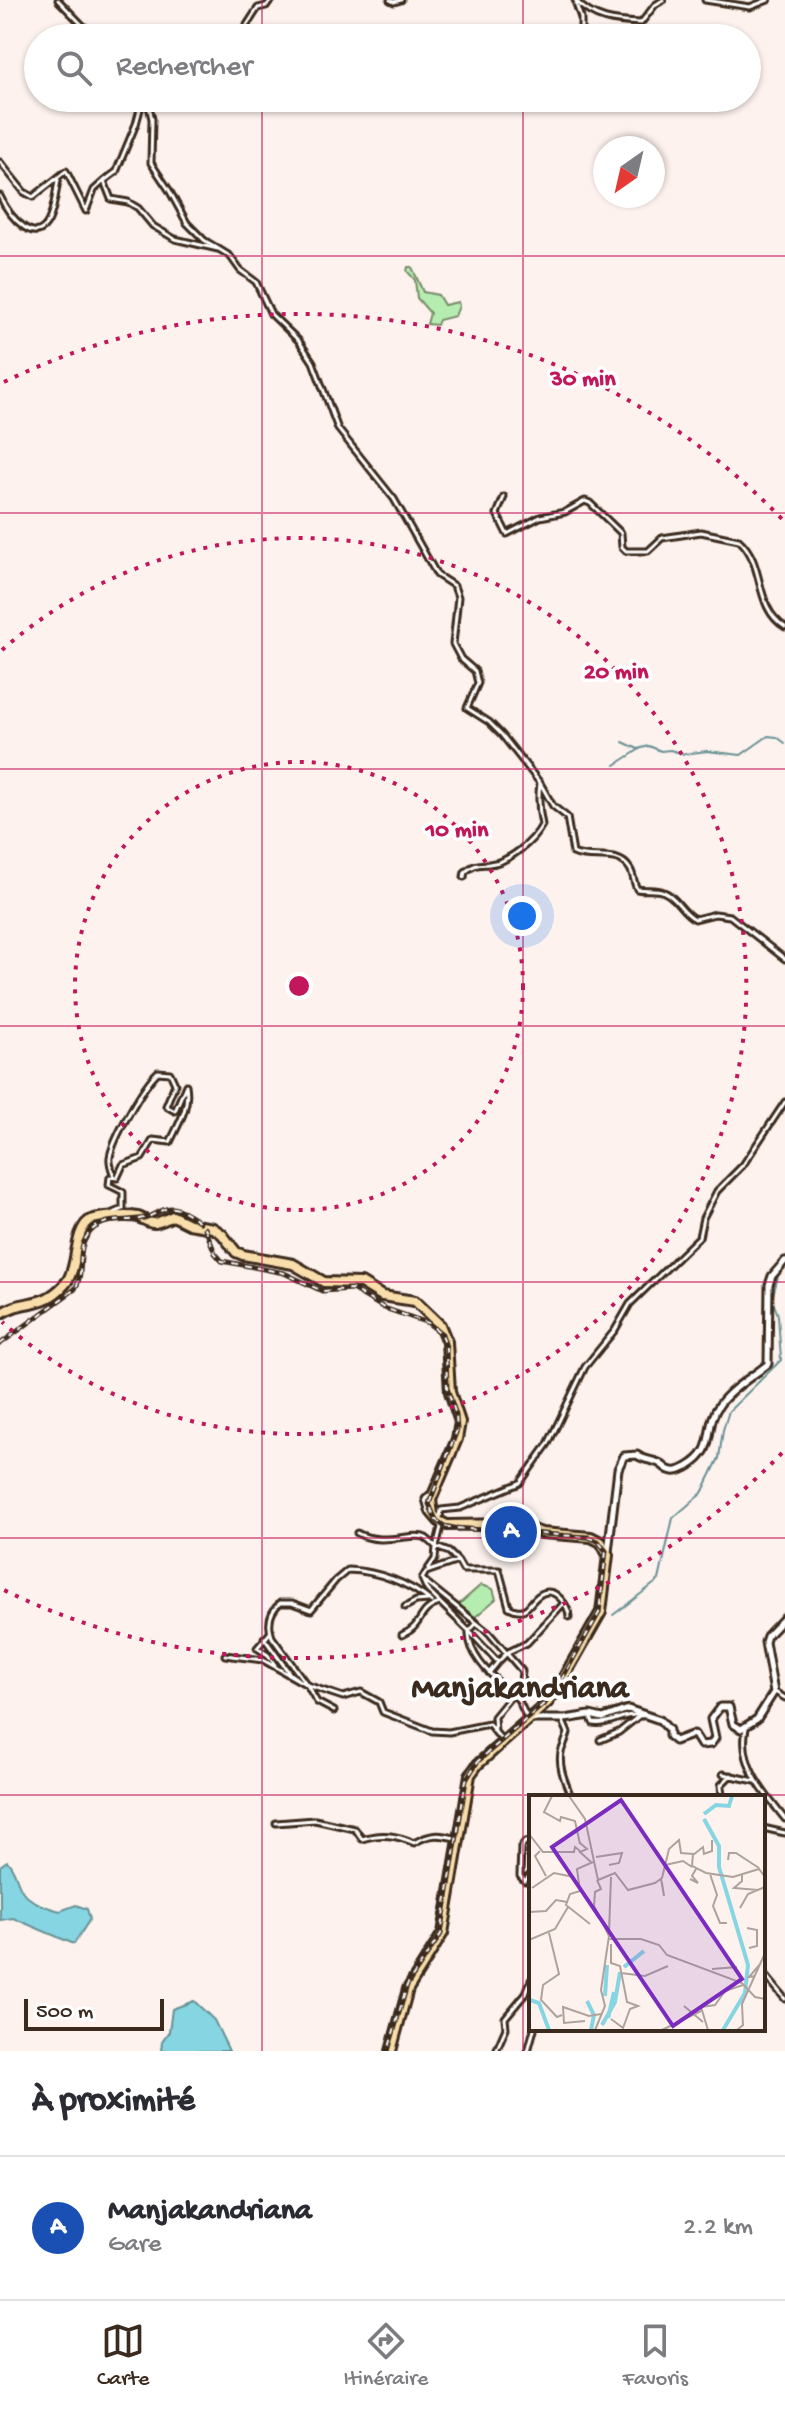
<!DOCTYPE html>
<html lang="fr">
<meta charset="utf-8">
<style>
body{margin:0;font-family:"Gochi Hand",sans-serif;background:#f7f7f7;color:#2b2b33}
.compass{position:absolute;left:593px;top:136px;width:72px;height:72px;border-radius:50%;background:#fff;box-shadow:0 2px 6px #0004;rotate:214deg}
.scale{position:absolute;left:24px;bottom:20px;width:140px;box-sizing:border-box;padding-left:8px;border:4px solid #3b2a1e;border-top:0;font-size:22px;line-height:28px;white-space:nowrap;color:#3b2a1e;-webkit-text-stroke:6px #fff;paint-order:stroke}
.you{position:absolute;left:522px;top:916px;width:28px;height:28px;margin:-20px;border:6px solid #fff;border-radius:50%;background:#1a73e8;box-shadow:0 0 0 12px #1a73e833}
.badge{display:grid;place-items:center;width:52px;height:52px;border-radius:50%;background:#3b2a1e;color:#fff;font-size:26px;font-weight:700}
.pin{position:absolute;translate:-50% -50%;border:4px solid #fff;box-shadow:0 2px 8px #0006}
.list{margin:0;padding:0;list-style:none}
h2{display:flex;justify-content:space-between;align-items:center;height:104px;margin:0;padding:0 32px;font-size:34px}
h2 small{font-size:26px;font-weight:400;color:#7c7c81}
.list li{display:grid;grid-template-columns:52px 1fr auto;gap:24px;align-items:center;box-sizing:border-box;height:144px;padding:0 32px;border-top:2px solid #e1e1e2}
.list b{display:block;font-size:30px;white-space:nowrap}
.list p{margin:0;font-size:26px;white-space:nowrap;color:#7c7c81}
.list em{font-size:26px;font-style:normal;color:#7c7c81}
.icon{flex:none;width:44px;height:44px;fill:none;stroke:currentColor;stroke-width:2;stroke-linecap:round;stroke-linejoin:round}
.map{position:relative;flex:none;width:785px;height:2051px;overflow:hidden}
.search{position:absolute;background:#fff;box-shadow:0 2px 6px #0004;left:24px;right:24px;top:24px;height:88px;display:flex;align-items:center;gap:20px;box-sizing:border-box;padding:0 28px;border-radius:44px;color:#7c7c81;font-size:30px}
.sheet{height:248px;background:#fff}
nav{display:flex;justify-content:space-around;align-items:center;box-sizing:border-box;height:112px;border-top:2px solid #e1e1e2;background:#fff;font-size:22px;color:#7c7c81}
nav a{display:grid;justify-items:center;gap:4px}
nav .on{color:#3b2a1e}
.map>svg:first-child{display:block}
</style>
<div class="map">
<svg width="785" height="2051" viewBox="0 0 785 2051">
<rect width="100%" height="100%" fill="#fdf2ee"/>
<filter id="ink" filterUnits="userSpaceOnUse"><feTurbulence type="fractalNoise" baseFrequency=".0125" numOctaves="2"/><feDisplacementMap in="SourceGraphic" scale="16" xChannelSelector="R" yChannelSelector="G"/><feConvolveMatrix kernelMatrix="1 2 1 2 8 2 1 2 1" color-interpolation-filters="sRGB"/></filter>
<g filter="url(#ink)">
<path fill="#b5edb1" stroke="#788c68" stroke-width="2" d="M408 267H412L423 292 438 295 444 305 458 302 459 306 455 316 439 320 437 325 427 324 430 313 417 298 415 280 407 271Z
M481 1585 493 1589 496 1599 473 1619 457 1606Z"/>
<path fill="#86d5e2" stroke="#689194" stroke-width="2" d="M7 1861C16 1870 16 1882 23 1892 31 1903 47 1907 60 1911L76 1905 87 1909 90 1919 74 1944 13 1918 0 1920V1866Z
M194 2001 214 2020 229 2051H161L162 2042 169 2032 172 2009Z"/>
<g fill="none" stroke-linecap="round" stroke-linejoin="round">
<path stroke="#689194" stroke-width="2" d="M623 742 638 749 649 746 661 751 670 750 684 754 707 751 741 755 768 736 777 737 785 743
M615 765 640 749
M613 1615 659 1580 673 1518 702 1493 719 1458 723 1430 729 1411 781 1360 778 1315 772 1299 780 1269"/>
<defs>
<path id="minor" d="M58 0 95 38
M390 0 394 2 401 0
M575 0C593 20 615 22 641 23L655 5 663 0
M705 0 750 7 768 0
M576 4 581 18V38
M247 25 258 8 266 6 272 0
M147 98 152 119 151 163 169 190 187 223 204 240 230 256 240 270 256 282 271 314 299 341 313 362 338 429 394 499 437 575 454 586 458 597 453 644 461 659 475 671 478 683 467 708 489 722 502 735 540 783 553 806 567 817 573 853C590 862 618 849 630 869 634 875 633 882 637 889 646 891 655 888 664 892 677 897 682 913 695 919L715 914 730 916 785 959
M595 100 597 98
M0 162 24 192 33 197 66 171 86 211 94 190 104 181 111 199 128 202 138 208 153 226 175 239 218 249
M104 181 116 172 136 124 143 98
M0 196C6 210 13 219 24 227 52 246 55 196 58 180
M504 497 497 514 507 534 540 517 565 512 585 501 590 503 621 533 622 547 626 551H648L662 538 701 532 739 540C766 564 753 607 785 627
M464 877 465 872C475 864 477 865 489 864 508 863 534 841 542 825 539 812 538 797 540 783
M114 1176C112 1170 109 1164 110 1157 113 1139 144 1084 158 1072L170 1073 175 1084 166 1106 175 1111 186 1085
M113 1213 123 1209V1192L109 1185 110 1177 117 1178 123 1165 142 1158 153 1140 170 1142C179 1123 190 1107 186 1085
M429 1495 425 1499 429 1513
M440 1518 441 1510 460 1508 520 1483 548 1444 585 1367 615 1330 630 1304 699 1237 703 1218 717 1191 743 1165 785 1102
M357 1533C382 1547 414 1531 426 1538 430 1541 433 1544 436 1547L435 1559 428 1569
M458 1561 463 1570H499L509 1607C530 1618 528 1599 543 1593 556 1588 569 1606 569 1617
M422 1579 427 1590 469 1631C467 1657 496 1679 512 1695L494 1717 495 1732 501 1739
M422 1579 489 1633 522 1671 521 1682 505 1688
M422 1579 426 1572 458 1561 449 1552 436 1547 441 1527 440 1525
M432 1602C409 1583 378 1571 348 1570L336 1580 311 1610 292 1603H280C270 1612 267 1623 272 1637L307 1685 343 1697 361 1692 379 1702 383 1712 432 1731 449 1732 489 1724 495 1732
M405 1607 416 1601 428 1600
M477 1623 469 1631 498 1662 489 1673
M270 1633 257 1648 268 1655 275 1665
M402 1635C425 1625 416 1610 440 1603
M264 1638 290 1674 297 1679
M225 1655 263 1660 307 1685 317 1702 334 1711
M498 1662 508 1652 527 1643 564 1603
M775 1692 785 1698
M512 1695 518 1699 527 1718
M590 1715 593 1723C611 1726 625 1711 642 1716
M562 1719 568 1733C566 1740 563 1746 561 1752 558 1768 566 1783 571 1797
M746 1728C738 1764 764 1793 785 1819
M600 1740 619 1732 639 1716
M723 1774 755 1781
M722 1797 721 1785 731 1775
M276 1823 315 1820 355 1829 362 1839C382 1833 396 1835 414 1843 431 1833 440 1834 458 1839
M763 1828 785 1833
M531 1841 525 1842 521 1847 520 1876 525 1881 531 1874
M763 1972 785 1999
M496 2051 506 2028 505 2018 526 1993 531 1980
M528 2051 534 2029"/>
<path id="tertiary" d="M608 1552 618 1469 624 1456 637 1455C645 1461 651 1459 659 1463 663 1465 666 1469 669 1470 676 1473 681 1470 687 1467 719 1449 702 1428 720 1404 732 1388 752 1377 768 1364L769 1285 772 1276 785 1261
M531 1719H565L590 1715 603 1718 628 1709 660 1720 669 1730V1736L675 1741 694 1734 701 1745 711 1744 715 1738 711 1719 720 1707H729L733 1724 741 1729 757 1719 774 1692 765 1642 767 1636 785 1617"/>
<path id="primary" d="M0 1314C26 1297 42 1310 65 1284 79 1268 73 1233 89 1221 96 1216 130 1215 138 1217 144 1219 150 1224 155 1223 161 1222 168 1218 173 1216L189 1224 213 1228 222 1234 236 1252 243 1255 293 1264 324 1282 361 1283 382 1296 415 1301 440 1325 447 1342 450 1392 460 1422 457 1439 431 1500 433 1514 439 1521 447 1525 516 1524 542 1533 591 1537 601 1542 608 1555 601 1612 560 1684 548 1702 478 1764 470 1775 443 1933 408 1989 391 2051"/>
</defs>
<use href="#minor" stroke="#3b2a1e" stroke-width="9"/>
<use href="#tertiary" stroke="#3b2a1e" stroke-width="11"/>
<use href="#primary" stroke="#3b2a1e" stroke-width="14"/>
<use href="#minor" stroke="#fff" stroke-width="3"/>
<use href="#tertiary" stroke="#fff" stroke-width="5"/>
<use href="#primary" stroke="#f9deab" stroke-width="8"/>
<defs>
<path id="rail" d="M205 1228 215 1253 222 1261 284 1273 322 1291 352 1289 384 1308 428 1323 442 1334 446 1347 447 1388 456 1415 457 1430 429 1504 436 1520 444 1526 454 1528 588 1537 598 1541 606 1551 599 1613 559 1684 546 1702 478 1761 466 1780 441 1934 407 1985 388 2051
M0 1344 75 1289C85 1273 76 1252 87 1236 101 1215 124 1223 144 1218 154 1216 163 1207 173 1208 183 1209 193 1217 200 1222"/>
</defs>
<use href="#rail" stroke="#3b2a1e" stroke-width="5"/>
<use href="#rail" stroke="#fff" stroke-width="2" stroke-dasharray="6" stroke-linecap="butt"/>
</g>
</g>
<path fill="none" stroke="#c2185b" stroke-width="2" stroke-opacity="0.55" d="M262 0V38M523 0V38M262 98V2051M523 98V2051M0 256H785M0 513H785M0 769H785M0 1026H785M0 1282H785M0 1538H785M0 1795H785"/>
<g fill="none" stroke="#c2185b" stroke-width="4" stroke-dasharray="4 8">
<circle cx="299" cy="986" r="224"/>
<path d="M2 650A448 448 0 1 1 2 1322"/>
<path d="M782 1453A672 672 0 0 1 4 1590M4 382A672 672 0 0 1 782 519"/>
</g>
<g text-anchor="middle" stroke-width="7" stroke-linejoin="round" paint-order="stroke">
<g font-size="32" font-weight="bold" fill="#3b2a1e" stroke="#fff">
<text x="520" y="1696">Manjakandriana</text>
</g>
</g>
<g transform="translate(529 1795)">
<rect width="236" height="236" fill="#fdf2ee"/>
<path fill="none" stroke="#86d5e2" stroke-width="4" d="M175 19 187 10 200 11 203 1M175 24 190 51V72L219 170 216 198 194 235M95 172 115 156M76 201 78 170M1 205 10 208 20 235M58 206 65 220 62 235M79 223 85 197M73 230 86 207 91 177"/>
<path fill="none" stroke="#afa29b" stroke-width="2" d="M23 1 15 17 31 26 32 22 46 26 51 49M40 1 56 24 69 85 86 78 99 95 126 88 133 83 140 54 150 45 152 58 164 59 163 71 177 78 204 82 230 74 236 82M0 39 14 57H45L46 52 51 56M51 48 58 54 51 57 62 67M11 56 6 61 17 81M164 60 174 52 175 59 183 56V45M67 62 93 58 90 68 80 70M199 65 200 58H207L230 73M136 70 154 66 163 72M181 79 188 100 184 111 191 128H198M213 80V86L205 93 229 95M132 84 135 101 133 88M161 84 169 88 163 81 167 74M3 93 25 78 45 82M211 113 219 99 236 92M0 117 17 116 27 105 38 107M61 129 37 110 41 99 51 96 48 74 64 67M218 133 228 135V151L220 153M20 138 30 179 14 190 12 205 28 222 33 220M80 138 82 82M80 144H112L130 150 138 160 213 188 226 202 236 204M0 145 26 134 39 112M183 174 208 172M92 178 116 181 139 171M226 181 220 182 232 168M155 211 174 227M82 224 94 233 101 214 109 211 98 207 91 171 82 168V149M56 226 35 228 34 212 60 221 72 219M66 235 76 211 72 195 80 141 65 111 66 97 72 94 68 85M133 235 172 216M179 235 172 212 186 210 196 196 214 190M208 235 214 230 213 209 236 158"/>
<path fill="#7b2cbf" fill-opacity="0.15" stroke="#7b2cbf" stroke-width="4" d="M92 5 213 184 144 231 23 52Z"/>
<rect width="236" height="236" fill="none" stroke="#3b2a1e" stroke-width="4"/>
</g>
<circle cx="299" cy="986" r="12" fill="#c2185b" stroke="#fff" stroke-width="4"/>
<g font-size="24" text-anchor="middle" font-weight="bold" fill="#c2185b" stroke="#fff" stroke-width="7" stroke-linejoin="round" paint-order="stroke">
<text x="583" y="385">30 min</text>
<text x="616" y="678">20 min</text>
<text x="457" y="836">10 min</text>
</g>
</svg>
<svg class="compass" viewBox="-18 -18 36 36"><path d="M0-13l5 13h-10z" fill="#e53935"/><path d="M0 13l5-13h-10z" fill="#7c7c81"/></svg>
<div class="scale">500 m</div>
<div class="you"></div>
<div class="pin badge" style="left:511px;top:1532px;background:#1a4fb4">A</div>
<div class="search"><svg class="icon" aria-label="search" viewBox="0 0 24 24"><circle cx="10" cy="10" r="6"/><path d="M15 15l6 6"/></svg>Rechercher</div>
</div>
<section class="sheet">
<h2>À proximité<small></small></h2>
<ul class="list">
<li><span class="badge" style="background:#1a4fb4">A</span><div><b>Manjakandriana</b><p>Gare</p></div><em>2.2 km</em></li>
</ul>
</section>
<nav>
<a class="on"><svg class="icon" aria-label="map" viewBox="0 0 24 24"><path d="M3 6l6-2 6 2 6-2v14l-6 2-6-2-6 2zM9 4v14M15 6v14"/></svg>Carte</a>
<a><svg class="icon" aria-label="directions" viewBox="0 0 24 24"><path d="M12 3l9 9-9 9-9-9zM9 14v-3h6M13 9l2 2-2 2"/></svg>Itinéraire</a>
<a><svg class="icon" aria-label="saved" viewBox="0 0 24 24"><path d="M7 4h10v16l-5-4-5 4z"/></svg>Favoris</a>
</nav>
